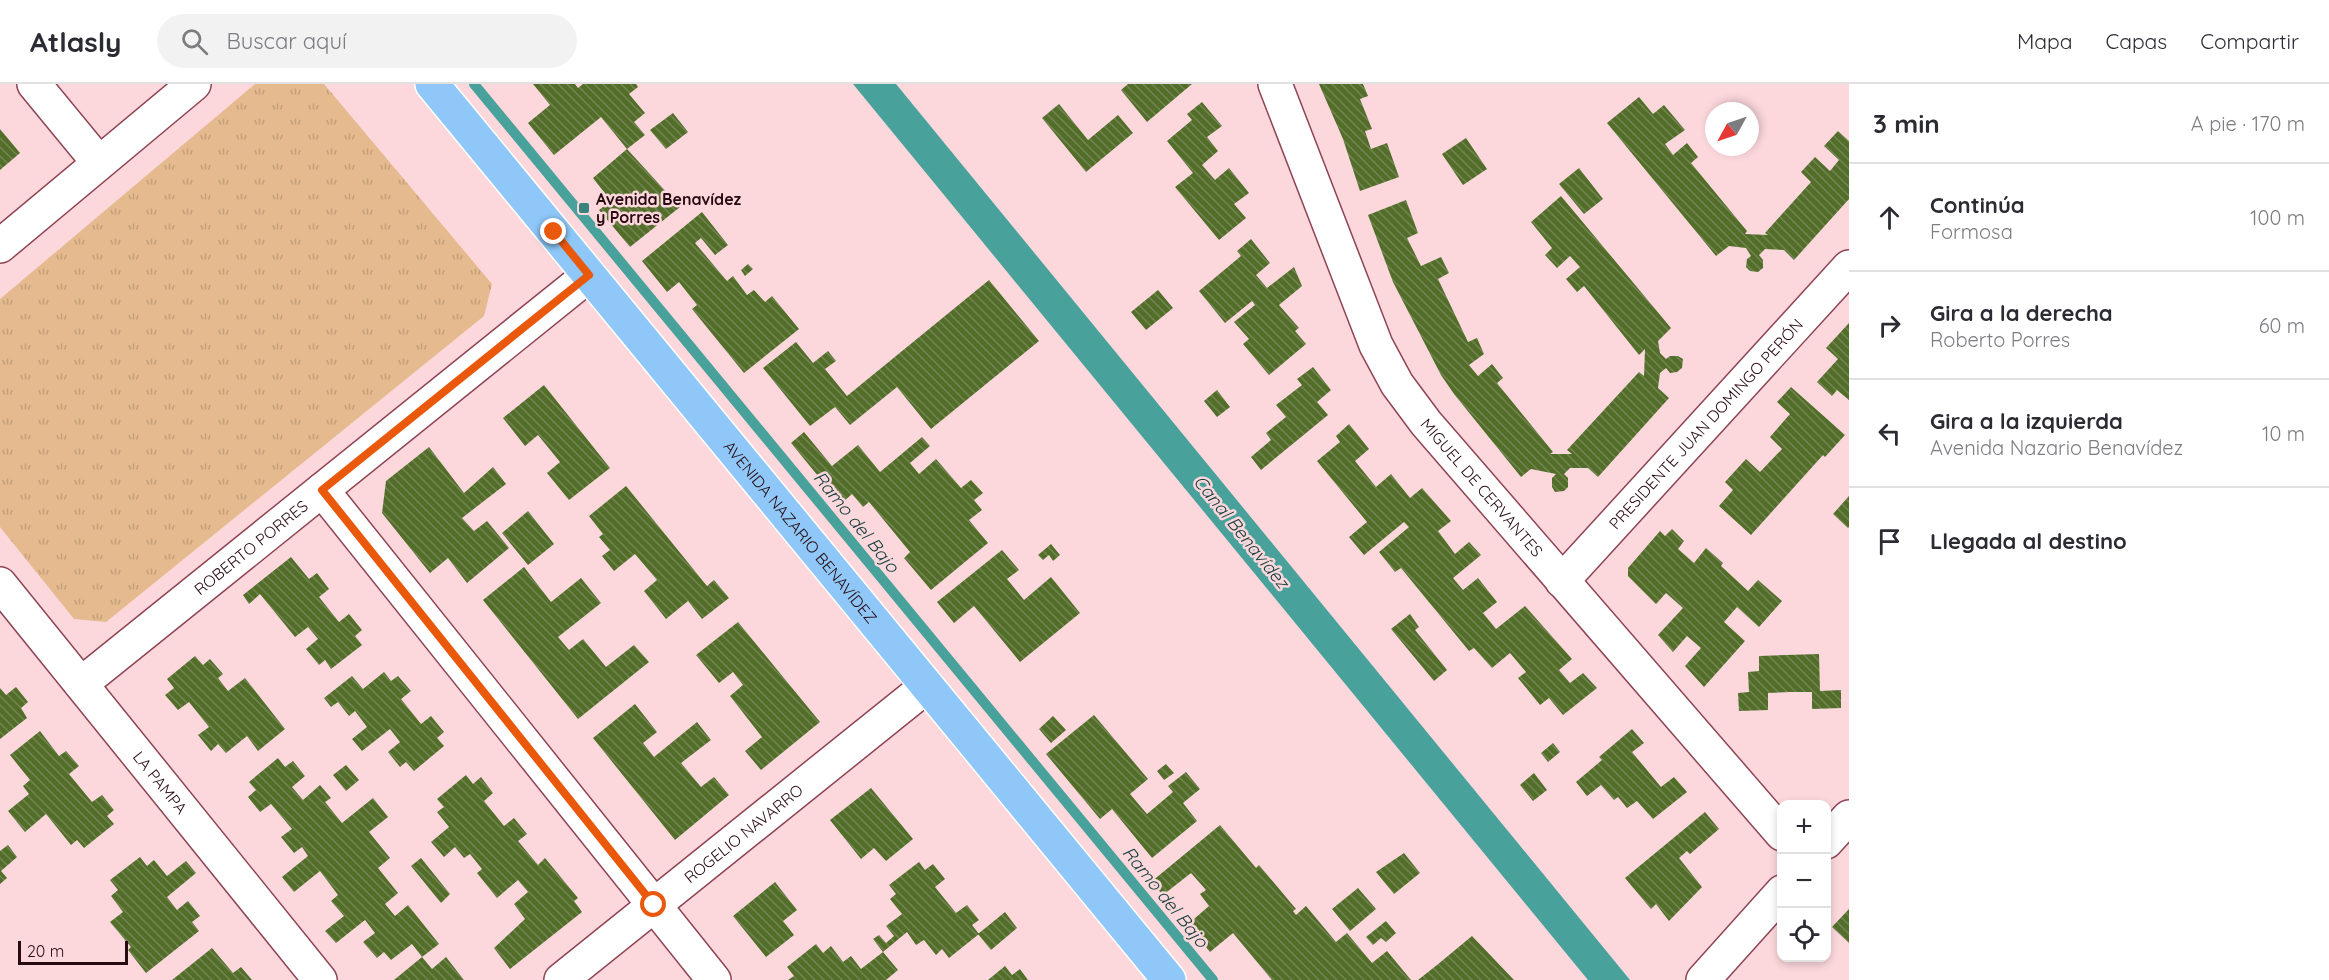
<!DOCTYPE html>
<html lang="es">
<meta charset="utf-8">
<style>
body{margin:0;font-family:Quicksand,sans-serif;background:#f2f2f3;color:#2b2b33}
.controls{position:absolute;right:18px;bottom:18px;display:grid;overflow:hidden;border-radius:12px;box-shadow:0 3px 9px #0003}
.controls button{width:54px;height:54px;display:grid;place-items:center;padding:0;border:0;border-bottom:2px solid #e1e1e2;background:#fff;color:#2b2b33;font:30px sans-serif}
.compass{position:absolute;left:1705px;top:18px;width:54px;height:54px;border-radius:50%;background:#fff;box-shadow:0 3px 9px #0003;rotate:230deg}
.scale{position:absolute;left:18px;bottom:15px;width:110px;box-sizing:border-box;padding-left:6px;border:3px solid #280a11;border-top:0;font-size:16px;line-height:21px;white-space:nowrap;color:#280a11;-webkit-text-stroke:4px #fcd8dd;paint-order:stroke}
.stop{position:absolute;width:18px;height:18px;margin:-14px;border:4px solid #ea580c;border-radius:50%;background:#fff}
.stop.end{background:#ea580c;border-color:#fff;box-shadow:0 2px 6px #0008}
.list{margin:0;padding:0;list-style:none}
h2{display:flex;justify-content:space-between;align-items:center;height:78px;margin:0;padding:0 24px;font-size:26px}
h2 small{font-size:20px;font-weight:400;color:#7c7c81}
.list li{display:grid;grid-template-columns:39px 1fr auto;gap:18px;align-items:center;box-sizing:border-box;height:108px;padding:0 24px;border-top:2px solid #e1e1e2}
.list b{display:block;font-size:22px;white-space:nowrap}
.list p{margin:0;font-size:20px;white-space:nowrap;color:#7c7c81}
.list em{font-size:20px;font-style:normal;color:#7c7c81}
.icon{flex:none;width:33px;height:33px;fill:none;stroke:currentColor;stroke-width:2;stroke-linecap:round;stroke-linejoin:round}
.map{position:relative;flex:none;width:1849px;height:896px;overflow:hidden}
header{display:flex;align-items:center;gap:36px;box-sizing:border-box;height:84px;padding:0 30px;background:#fff;border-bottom:2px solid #e1e1e2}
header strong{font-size:28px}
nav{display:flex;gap:33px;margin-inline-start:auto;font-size:21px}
.search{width:420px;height:54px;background:#f2f2f3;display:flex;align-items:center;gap:15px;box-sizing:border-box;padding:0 21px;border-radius:33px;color:#7c7c81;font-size:22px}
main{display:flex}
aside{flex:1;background:#fff}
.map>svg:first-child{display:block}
</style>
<header>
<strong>Atlasly</strong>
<div class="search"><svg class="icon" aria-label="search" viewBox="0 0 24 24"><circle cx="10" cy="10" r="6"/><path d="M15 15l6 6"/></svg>Buscar aquí</div>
<nav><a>Mapa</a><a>Capas</a><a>Compartir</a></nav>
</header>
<main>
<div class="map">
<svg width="1849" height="896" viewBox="0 0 1849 896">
<defs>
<pattern id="grass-tufts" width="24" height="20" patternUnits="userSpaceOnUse" patternTransform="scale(1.5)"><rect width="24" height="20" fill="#e4ba8e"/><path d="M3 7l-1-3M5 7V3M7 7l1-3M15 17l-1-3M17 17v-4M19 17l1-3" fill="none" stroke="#c49f79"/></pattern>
<pattern id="building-back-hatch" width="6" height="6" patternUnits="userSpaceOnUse" patternTransform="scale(1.5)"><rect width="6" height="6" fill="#526e29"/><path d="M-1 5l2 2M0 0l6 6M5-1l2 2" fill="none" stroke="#728454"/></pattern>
</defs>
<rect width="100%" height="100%" fill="#fcd8dd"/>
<path fill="url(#grass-tufts)" d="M255 0H324L492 200 484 232 106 538 74 535 0 443V215Z"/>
<path fill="#48a19a" d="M853 0H896L1630 896H1588Z"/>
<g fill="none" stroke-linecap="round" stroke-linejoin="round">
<path stroke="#48a19a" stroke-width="10" d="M474 0 1213 896"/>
</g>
<path fill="url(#building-back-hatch)" d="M533 0H575L578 4 583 0H636L638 3 629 10 645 29 634 38 645 51 627 65 680 123 630 163 599 126 611 117 593 94 627 65 601 33 554 71 528 39 550 21Z
M1128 0H1192L1147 38 1121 6Z
M1319 0H1363L1368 12 1360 15 1372 45 1365 47 1371 65 1387 59 1399 93 1360 107 1343 55Z
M1639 13 1653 30 1664 21 1685 46 1665 60 1673 71 1687 59 1698 73 1691 79 1747 147 1745 150 1768 151 1765 149 1811 98 1801 88 1815 73 1830 87 1839 76 1824 62 1838 47 1849 57V115L1794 176 1784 166 1765 165 1759 171 1763 176V184L1758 188 1750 187 1746 183 1747 175 1751 172 1746 164 1729 162 1716 172 1607 39Z
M1202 18 1222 42 1207 53 1218 67 1202 81 1215 96 1229 84 1249 109 1234 120 1246 134 1219 156 1175 103 1193 89 1167 57 1192 36 1187 30Z
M1059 20 1088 56 1118 31 1133 49 1086 88 1042 34Z
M673 29 688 48 666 65 650 46Z
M0 45 20 69 0 86Z
M1466 54 1487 85 1463 101 1442 70Z
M1579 84 1603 115 1584 130 1559 100Z
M1561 112 1671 244 1658 257 1660 269 1666 275 1670 272H1678L1683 275 1682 284 1677 288 1670 289 1666 284 1660 289 1658 304 1669 314 1598 393 1588 384H1570L1564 390 1568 394V403L1564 407 1555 408 1552 403V394L1556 390 1531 385 1521 393 1454 310 1441 291 1393 198 1368 131 1406 116 1418 149 1407 154 1421 182 1441 173 1449 189 1438 195 1468 258 1477 254 1484 270 1469 281 1478 292 1492 280 1503 294 1497 299 1553 368 1550 370H1572L1567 366 1639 288 1644 292 1645 265 1639 271 1584 202 1577 208 1566 195 1580 183 1570 172 1557 184 1545 171 1552 164 1531 138Z
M702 128 728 161 715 171 701 154 695 159 727 197 733 192 747 211 754 206 765 218 772 212 799 245 744 289 692 225 697 221 679 198 667 208 642 177Z
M1251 155 1270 179 1256 191 1267 204 1294 183 1302 202 1279 221 1299 244 1295 247 1306 260 1269 291 1243 260 1249 255 1234 238 1255 221 1252 217 1225 239 1199 207 1241 172 1237 167Z
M748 180 753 185 745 192 741 186Z
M989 196 1039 257 931 345 897 303 850 341 835 323 810 342 763 284 796 258 813 279 828 267 836 277 825 285 847 312Z
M1158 206 1173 224 1146 246 1131 228Z
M1849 239V316L1837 306 1832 312 1817 298 1838 275 1826 264Z
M1313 283 1331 306 1317 318 1328 331 1261 386 1251 373 1271 356 1266 349 1286 333 1276 321 1302 301 1297 295Z
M544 301 610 384 569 416 547 389 560 378 538 351 525 362 503 334Z
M1791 303 1845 351 1825 373 1823 371 1751 451 1719 422 1733 406 1725 398 1746 375 1760 388 1782 365 1770 353 1790 330 1777 318Z
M1217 306 1230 323 1217 333 1204 317Z
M1349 340 1369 365 1355 377 1376 403 1391 390 1410 414 1422 404 1451 437 1438 447 1455 470 1469 458 1481 471 1453 494 1463 506 1478 494 1497 518 1483 529 1496 545 1525 522 1572 575 1559 586 1570 599 1583 589 1597 604 1563 631 1549 614 1540 621 1518 594 1526 588 1510 569 1492 584 1474 564 1469 567 1401 484 1395 488 1379 468 1409 443 1404 438 1364 471 1349 453 1367 438 1317 377 1340 358 1336 352Z
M804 348 832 382 858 361 880 388 922 353 930 362 910 379 919 390 936 375 961 404 971 396 983 409 974 416 982 426 969 436 988 459 931 506 904 474 910 468 869 418 863 423 852 410 841 420 791 359Z
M429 363 464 409 493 383 506 400 462 434 474 447 487 437 509 464 467 499 448 474 430 489 382 429 386 397Z
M626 402 707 502 714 496 729 514 702 535 688 517 666 535 644 507 657 496 635 470 614 487 602 472 610 466 599 453 603 450 589 432Z
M1849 412V443L1848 444 1833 430Z
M528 427 554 460 528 481 502 449Z
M1672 445 1684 457 1678 465 1694 479 1706 464 1723 479 1721 482 1748 507 1758 496 1782 517 1759 543 1737 523 1724 538 1745 557 1704 603 1685 582 1701 564 1687 552 1673 568 1658 551 1683 524 1666 509 1656 520 1628 492V484L1660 447 1665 452Z
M1051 460 1060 471 1053 477 1049 471 1043 476 1038 471Z
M1002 466 1019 486 1007 495 1024 516 1051 493 1080 529 1020 578 974 522 954 539 937 518Z
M291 473 309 495 317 489 329 505 319 513 339 538 349 530 362 546 355 552 362 561 331 585 325 576 319 581 306 565 318 555 308 543 295 553 260 510 249 520 243 511Z
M524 483 551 518 581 494 601 519 558 553 569 566 583 555 606 583 634 561 649 578 578 635 483 516Z
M1410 530 1419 543 1415 546 1447 586 1434 597 1391 545Z
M738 538 820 638 761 686 745 667 762 653 730 612 743 601 733 588 719 599 696 571Z
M1819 570 1820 607 1841 606V624L1812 625V608H1790L1768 609V626L1739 627 1738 609 1749 608 1748 588 1759 587V572Z
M195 572 203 581 210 575 223 590 218 594 228 607 245 594 285 645 258 667 247 652 226 669 218 660 211 667 198 651 209 643 189 618 178 626 165 611 174 604 167 595Z
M384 588 391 597 398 592 411 607 401 615 421 640 431 632 444 648 437 654 444 662 414 687 406 678 400 683 388 668 400 658 390 645 362 667 352 655 367 643 355 627 349 632 338 618 331 623 324 614 352 592 363 605Z
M16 603 28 618 21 624 27 634 0 655V604L6 611Z
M635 620 657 648 643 659 654 673 697 638 711 656 681 679 701 703 714 693 729 711 675 756 593 654Z
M1094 631 1148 695 1130 710 1147 730 1173 708 1168 702 1186 688 1200 705 1183 719 1197 737 1152 774 1112 725 1100 735 1046 670Z
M1053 632 1066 646 1051 659 1039 645Z
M1632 645 1644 659 1632 668 1661 703 1674 693 1687 708 1653 735 1637 717 1627 724 1618 713 1614 716 1601 701 1587 712 1576 698 1602 676 1599 673Z
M40 647 59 672 66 667 79 682 69 690 92 718 102 711 114 726 107 732 114 740 84 764 77 756 71 761 46 730 25 748 8 727 29 710 23 702 30 696 10 671Z
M1553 659 1560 668 1548 678 1541 669Z
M278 674 285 683 293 677 305 692 292 703 303 716 320 701 331 714 325 718 342 739 373 714 388 733 369 748 390 774 378 784 398 809 385 820 395 832 408 821 439 860 422 873 432 885 446 873 464 896H394L422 873 412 860 391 876 384 868 377 874 363 858 375 849 365 836 336 859 325 847 344 832 331 817 338 811 320 787 294 808 282 793 308 772 302 763 294 769 281 753 292 745 271 720 260 728 248 713 256 706 249 698Z
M1166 680 1174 689 1164 696 1157 687Z
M346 681 359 696 346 707 333 691Z
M1534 689 1547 706 1533 717 1520 701Z
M466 691 473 700 481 693 493 709 484 717 504 742 514 734 527 750 518 757 538 781 545 774 578 814 574 817 582 828 510 885 494 864 525 835 514 820 528 808 518 796 497 814 477 789 482 785 470 770 464 774 455 763 444 773 431 758 449 743 437 728 444 723 437 715Z
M871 704 913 755 886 777 874 764 861 775 830 736Z
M1705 728 1719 745 1690 770 1687 767 1679 774 1702 803 1669 837 1656 820 1651 825 1625 794Z
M1220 741 1256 784 1259 781 1296 825 1293 827 1296 831 1306 822 1336 858 1347 849 1372 879 1387 867 1411 896H1272L1233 849 1210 868 1187 841 1209 822 1200 810 1206 806 1191 789 1163 811 1151 798Z
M8 761 17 773 1 787 7 794 0 800V767Z
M1404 769 1420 789 1394 810 1376 788Z
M140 773 147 782 154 776 167 792 186 777 196 789 167 813 177 826 188 817 200 832 192 838 199 847 146 889 128 866 131 863 110 838 123 828 111 812 118 806 110 796Z
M421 774 450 810 441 819 411 782Z
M919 778 925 786 933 780 945 795 935 803 956 829 967 821 979 836 972 841 979 850 949 874 942 865 936 871 924 856 916 861 907 848 883 868 873 855 879 851 886 859 894 852 886 842 902 830 890 815 896 810 889 801Z
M775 798 797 826 783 837 794 851 766 873 733 832Z
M1358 804 1376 825 1350 847 1332 825Z
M1849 825V859L1832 843Z
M1005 828 1017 844 991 866 978 850Z
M1386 837 1396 849 1386 858 1381 854 1373 861 1366 853Z
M1472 852 1514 896H1418L1437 881Z
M816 860 823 869 831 862 843 878 851 872 861 885 883 868 898 886 886 896H788L794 892 787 883Z
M212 864 233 889 241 883 252 896H172Z
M1005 882 1012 891 1020 885 1028 896H988Z"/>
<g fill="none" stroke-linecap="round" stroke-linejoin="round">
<defs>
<g id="minor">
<path d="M34 0 99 79"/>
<path id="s1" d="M1275 0 1376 261 1397 300 1426 339 1782 750"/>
<path d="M0 162 194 0"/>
<path d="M322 406 714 896"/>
<path id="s2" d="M1562 497 1849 183"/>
<path id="s3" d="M0 500 320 896"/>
<path id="s4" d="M81 600 589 191"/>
<path d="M1826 758 1849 733"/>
<path id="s5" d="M561 896 927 602"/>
<path d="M1703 896 1782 808"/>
</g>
<g id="major">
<path id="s6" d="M432 0 1169 896"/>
</g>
</defs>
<use href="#minor" stroke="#8e4454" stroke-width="36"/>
<use href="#major" stroke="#fff" stroke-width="36"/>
<use href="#minor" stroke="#fff" stroke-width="33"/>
<use href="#major" stroke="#8ec7f8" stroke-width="33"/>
</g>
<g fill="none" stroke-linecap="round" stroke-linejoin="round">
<path stroke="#ea580c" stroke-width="8" d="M554 148 589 191 322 406 654 821"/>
</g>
<rect fill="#3a827c" stroke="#fcd8dd" stroke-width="2" x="578" y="118" width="12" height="12" rx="3"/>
<g text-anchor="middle" stroke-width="5" stroke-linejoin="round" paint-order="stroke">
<g font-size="16" font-weight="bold" fill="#280a11" stroke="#fcd8dd" text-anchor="start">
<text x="596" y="121">Avenida Benavídez<tspan x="596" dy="18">y Porres</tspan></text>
</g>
<g font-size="16" fill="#280a11" stroke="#fcd8dd">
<text dy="6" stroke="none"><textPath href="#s2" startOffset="213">PRESIDENTE JUAN DOMINGO PERÓN</textPath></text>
<text dy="6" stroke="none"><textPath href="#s1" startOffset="458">MIGUEL DE CERVANTES</textPath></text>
<text dy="6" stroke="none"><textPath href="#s6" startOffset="580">AVENIDA NAZARIO BENAVÍDEZ</textPath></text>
<text dy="6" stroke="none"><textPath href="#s4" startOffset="218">ROBERTO PORRES</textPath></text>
<text dy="6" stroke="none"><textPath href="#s3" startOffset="255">LA PAMPA</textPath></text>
<text dy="6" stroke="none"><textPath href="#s5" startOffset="234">ROGELIO NAVARRO</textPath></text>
</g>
<g font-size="18" font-style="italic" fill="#123c39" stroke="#fcd8dd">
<text transform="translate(856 438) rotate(51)" y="6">Ramo del Bajo</text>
<text transform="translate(1241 448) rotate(51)" y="6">Canal Benavídez</text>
<text transform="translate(1165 813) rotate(51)" y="6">Ramo del Bajo</text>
</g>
</g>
</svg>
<div class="controls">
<button>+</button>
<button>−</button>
<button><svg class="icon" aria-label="locate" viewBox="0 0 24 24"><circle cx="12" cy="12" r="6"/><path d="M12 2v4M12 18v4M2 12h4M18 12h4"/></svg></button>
</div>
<svg class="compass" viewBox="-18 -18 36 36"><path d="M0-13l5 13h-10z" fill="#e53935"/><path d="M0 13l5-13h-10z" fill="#7c7c81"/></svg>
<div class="scale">20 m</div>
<div class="stop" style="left:654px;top:821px"></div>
<div class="stop end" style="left:554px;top:148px"></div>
</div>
<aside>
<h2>3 min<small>A pie · 170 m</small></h2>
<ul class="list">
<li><svg class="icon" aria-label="ahead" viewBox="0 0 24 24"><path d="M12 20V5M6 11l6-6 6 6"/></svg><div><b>Continúa</b><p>Formosa</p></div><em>100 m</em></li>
<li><svg class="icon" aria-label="right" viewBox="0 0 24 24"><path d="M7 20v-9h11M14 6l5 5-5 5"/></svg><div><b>Gira a la derecha</b><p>Roberto Porres</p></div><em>60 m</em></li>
<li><svg class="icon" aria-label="left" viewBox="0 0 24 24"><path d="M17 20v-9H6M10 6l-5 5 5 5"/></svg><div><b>Gira a la izquierda</b><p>Avenida Nazario Benavídez</p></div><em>10 m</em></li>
<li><svg class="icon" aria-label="arrive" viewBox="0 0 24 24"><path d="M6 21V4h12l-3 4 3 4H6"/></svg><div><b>Llegada al destino</b></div></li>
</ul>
</aside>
</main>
